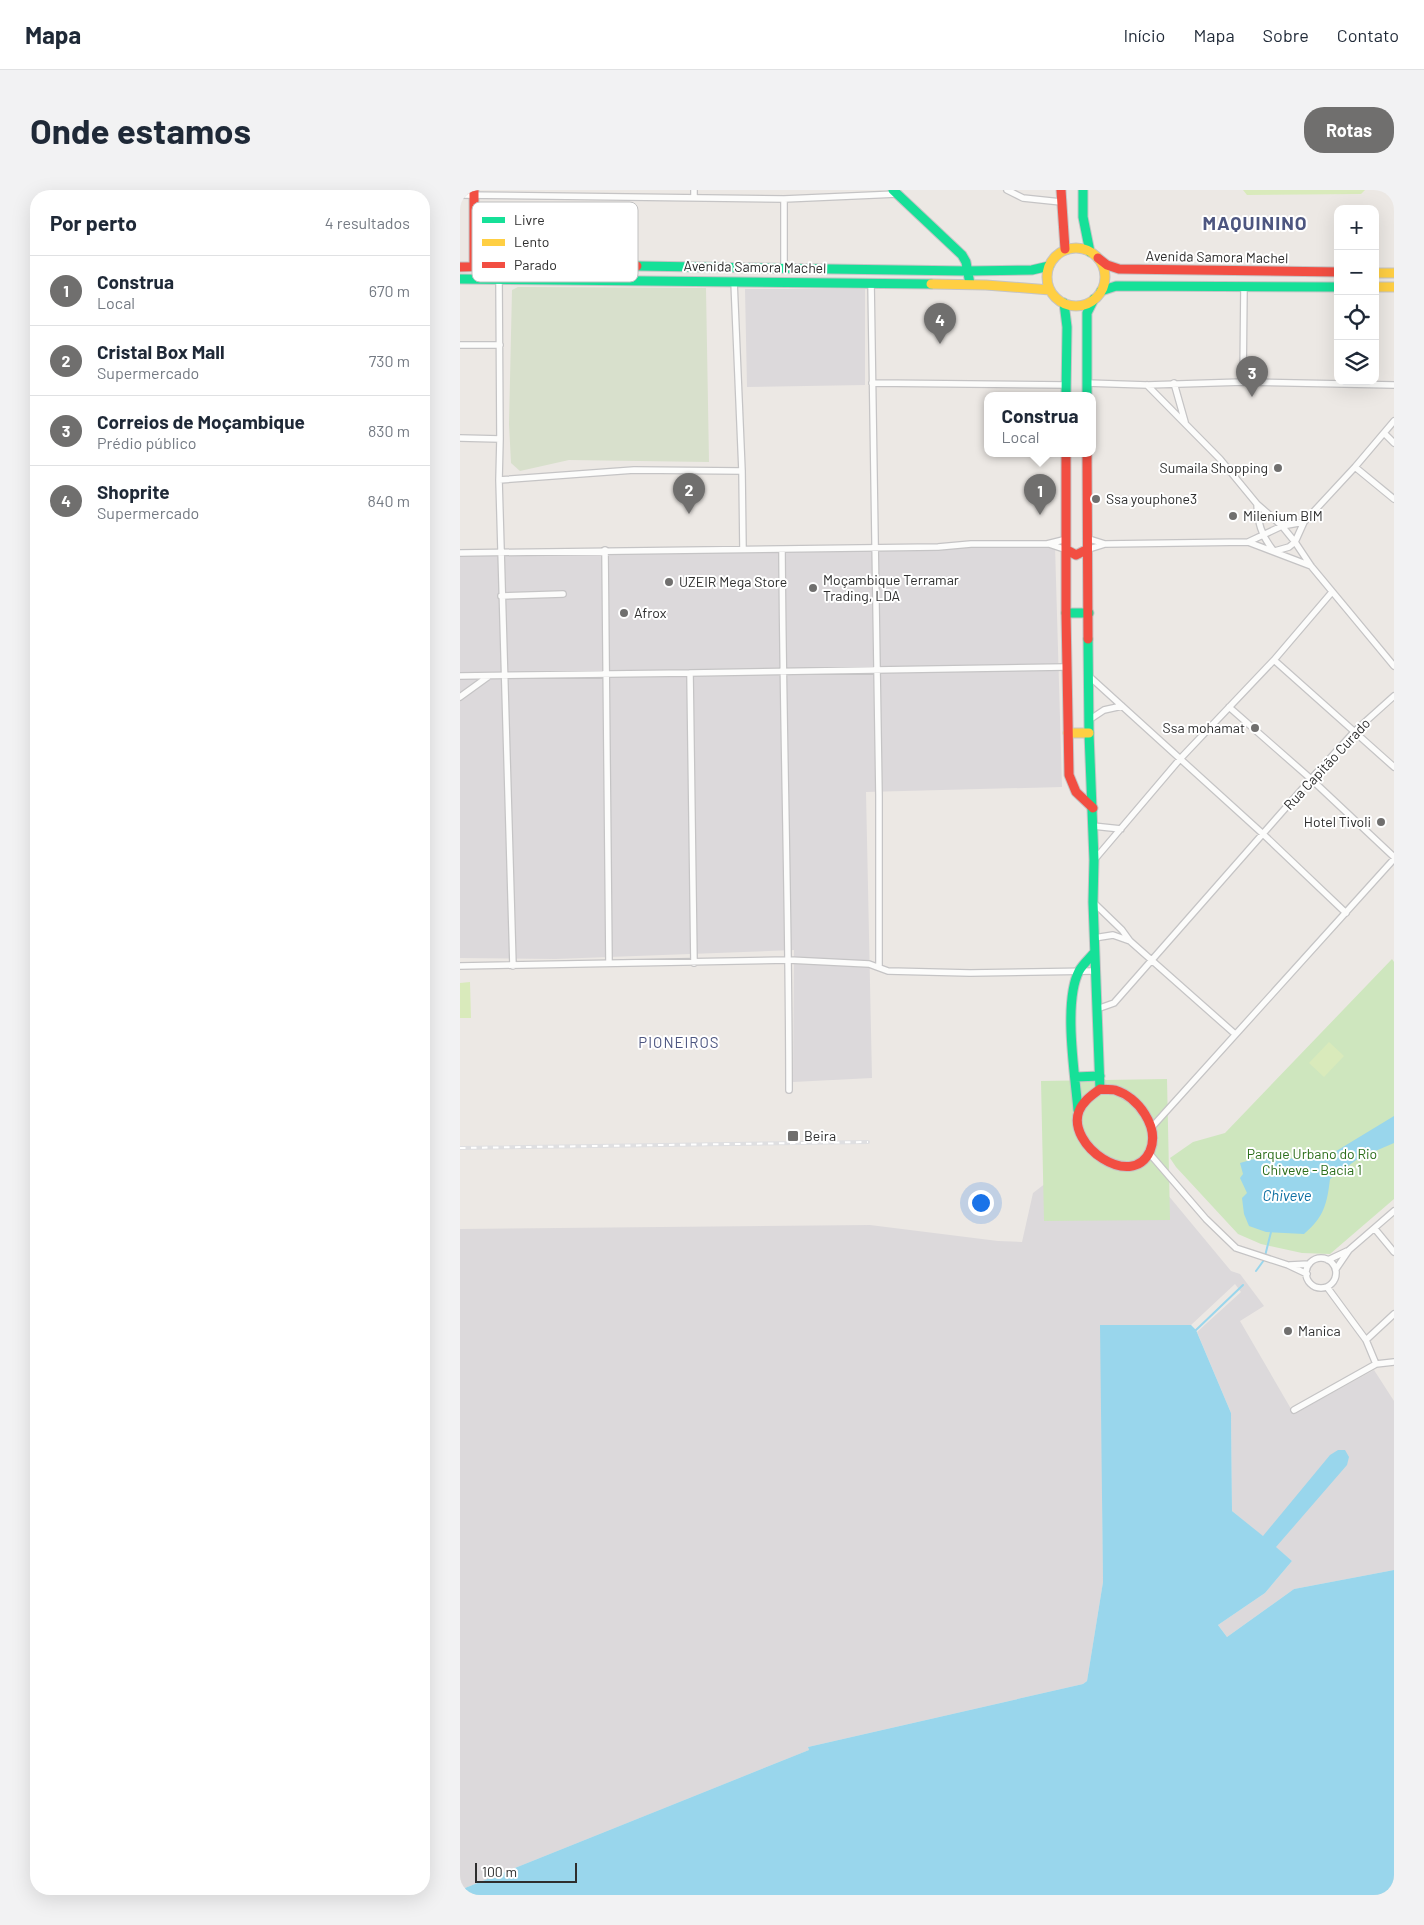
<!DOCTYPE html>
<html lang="pt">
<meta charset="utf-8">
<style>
body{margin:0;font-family:Barlow,sans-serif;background:#f2f2f3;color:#1f2937}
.controls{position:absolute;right:15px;top:15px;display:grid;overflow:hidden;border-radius:10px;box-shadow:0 5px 20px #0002}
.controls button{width:45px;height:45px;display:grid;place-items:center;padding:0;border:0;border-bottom:1px solid #e0e1e3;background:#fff;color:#1f2937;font:25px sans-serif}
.scale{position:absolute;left:15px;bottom:12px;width:102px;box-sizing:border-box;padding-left:5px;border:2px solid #2e2e2e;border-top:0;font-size:14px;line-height:18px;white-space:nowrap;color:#2e2e2e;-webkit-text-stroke:4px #fff;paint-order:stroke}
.you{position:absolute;left:520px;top:1012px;width:18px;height:18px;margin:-12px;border:4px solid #fff;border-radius:50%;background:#1a73e8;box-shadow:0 0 0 8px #1a73e833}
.badge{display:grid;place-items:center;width:32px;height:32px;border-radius:50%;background:#706f6e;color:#fff;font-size:16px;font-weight:700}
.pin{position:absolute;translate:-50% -41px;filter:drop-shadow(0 1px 2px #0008)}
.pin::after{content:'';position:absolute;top:26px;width:18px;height:15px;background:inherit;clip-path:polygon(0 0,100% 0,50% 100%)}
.popup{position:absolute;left:524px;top:202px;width:112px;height:65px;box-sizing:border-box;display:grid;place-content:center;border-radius:10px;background:#fff;filter:drop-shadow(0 1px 4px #0005);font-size:16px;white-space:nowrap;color:#747a83}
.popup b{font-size:19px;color:#1f2937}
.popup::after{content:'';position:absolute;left:50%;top:100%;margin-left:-10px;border:10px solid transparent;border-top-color:#fff}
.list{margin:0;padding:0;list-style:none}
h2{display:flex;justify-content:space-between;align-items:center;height:65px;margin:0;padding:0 20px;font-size:21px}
h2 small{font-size:16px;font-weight:400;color:#747a83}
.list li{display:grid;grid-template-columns:32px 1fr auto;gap:15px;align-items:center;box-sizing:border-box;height:70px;padding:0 20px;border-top:1px solid #e0e1e3}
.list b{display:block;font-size:19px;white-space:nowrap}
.list p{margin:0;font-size:16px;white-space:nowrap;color:#747a83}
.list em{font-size:16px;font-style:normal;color:#747a83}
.icon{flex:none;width:28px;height:28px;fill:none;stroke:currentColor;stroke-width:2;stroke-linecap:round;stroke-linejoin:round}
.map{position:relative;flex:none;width:934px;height:1705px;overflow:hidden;border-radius:20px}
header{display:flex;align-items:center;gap:30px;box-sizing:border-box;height:70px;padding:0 25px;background:#fff;border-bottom:1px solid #e0e1e3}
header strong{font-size:24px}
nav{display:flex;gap:28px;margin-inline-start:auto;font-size:18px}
.intro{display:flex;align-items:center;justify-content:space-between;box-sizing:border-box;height:120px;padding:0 30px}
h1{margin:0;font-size:35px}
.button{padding:12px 22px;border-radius:20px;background:#706f6e;color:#fff;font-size:18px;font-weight:700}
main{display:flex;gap:30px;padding:0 30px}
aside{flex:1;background:#fff;border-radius:20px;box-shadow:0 5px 20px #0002}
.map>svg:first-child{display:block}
</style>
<header>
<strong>Mapa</strong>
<nav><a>Início</a><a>Mapa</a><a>Sobre</a><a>Contato</a></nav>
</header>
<div class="intro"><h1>Onde estamos</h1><a class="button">Rotas</a></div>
<main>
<aside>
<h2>Por perto<small>4 resultados</small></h2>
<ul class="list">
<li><span class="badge">1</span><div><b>Construa</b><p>Local</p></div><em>670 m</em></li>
<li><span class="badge">2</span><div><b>Cristal Box Mall</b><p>Supermercado</p></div><em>730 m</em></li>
<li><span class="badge">3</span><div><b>Correios de Moçambique</b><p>Prédio público</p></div><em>830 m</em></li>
<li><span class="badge">4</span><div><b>Shoprite</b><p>Supermercado</p></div><em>840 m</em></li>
</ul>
</aside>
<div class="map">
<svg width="934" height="1705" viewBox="0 0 934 1705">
<rect width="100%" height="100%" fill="#ece8e4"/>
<path fill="#dcd9db" d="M285 99H405V195L287 197Z
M595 356 602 597 406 602 412 888 333 892 334 760 95 769 0 768V365Z
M688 981 771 1081 780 1084 804 1116 780 1131 834 1224 914 1180 934 1211V1380L834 1399 767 1447 758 1435 805 1403 832 1371 772 1321 771 1223 737 1142 781 1102 775 1094 731 1135H641L643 1392 627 1491 623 1494 348 1557 349 1560 0 1700V1039L410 1035 538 1051 562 1052 573 1003 586 993Z"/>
<path fill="#cee6be" d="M932 769 934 772V1009L870 1064 842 1063 801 1054 778 1044 716 977 710 968 733 952 765 943Z
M707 889 710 1030 584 1031 581 891Z"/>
<path fill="#d8e0cc" d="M58 97 246 98 249 272 109 270 60 281 51 273 49 234 52 100Z"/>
<path fill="#d9eabb" d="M783 0H905L901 4 787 5Z
M10 792 11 828H0V793Z
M869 852 884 866 864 887 849 873Z"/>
<path fill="#99d6ec" d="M934 926V953L899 968 870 989C867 1014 864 1027 844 1044L806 1042 789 1036 784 1024 782 1008 787 1003 780 988 783 984 780 973 801 967 849 969 868 966Z
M640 1135H731L736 1140 771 1223 772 1321 803 1346 870 1265 878 1260H885L889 1267 887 1275 816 1357 832 1371 805 1403 758 1435 767 1447 834 1399 934 1380V1705H0V1700L349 1560 348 1557 623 1494 627 1491 643 1392Z"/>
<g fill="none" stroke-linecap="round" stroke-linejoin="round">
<path stroke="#99d6ec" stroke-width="2" d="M796 1081 804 1070 811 1042
M736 1140 783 1095"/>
<defs>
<path id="street" d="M547 0 563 8 601 12
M0 5 324 9 437 4
M234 8V0
M324 9V78
M39 89 40 249 39 290 53 776
M274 91 282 281 283 359
M411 92 419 606V777
M0 155H40
M783 192 784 96
M412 193 606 195
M626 193 687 195 783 192 934 195
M714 193 725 232
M687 195 760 269 797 314 822 336 835 352 851 376 934 476
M924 243 934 253
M0 248 40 249
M895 277 934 309
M39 290 174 280 282 281
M797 314C798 333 801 345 813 360
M626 348 645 354 788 352 851 376
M788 352 822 336 844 332
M589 354 607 360
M322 359C323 539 329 719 329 900
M145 360 149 773
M626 360 645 354
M815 361 829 357 835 352 844 332 895 277 934 231
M0 363 478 357 511 354H587L607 349
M41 406 103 404
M814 470 934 577
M230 483 606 477
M0 486 230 483 234 773
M630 487 803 644 886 723
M0 507 29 486
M769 517 851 589 934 667
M629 530 644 520 662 516
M633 636 661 639
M635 669 720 569 814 470 872 402
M633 712 662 740 670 751 775 844
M634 748 653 745 670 751
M0 776 329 770 409 774 428 781 510 783 636 781
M637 819 654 813 851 589 895 541 934 506
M692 937 934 669
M689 963 746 1029 776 1058 828 1075 847 1084
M915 1039 934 1062
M846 1083a15 15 0 1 1 30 0a15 15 0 1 1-30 0Z
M868 1070 887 1061
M830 1075 849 1074
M876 1079 889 1060 934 1021
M867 1097 906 1150 916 1174
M906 1150 934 1124
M834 1220 916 1174 934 1172"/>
<path id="fast" d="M433 0 502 65 506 72 510 94
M623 0V27L630 62
M177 76 507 81 572 80 589 76
M0 89 471 94
M641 101 656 96 878 97
M604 113 607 137 606 206
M627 206V123L634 109
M606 423H629
M628 449 629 543 634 670 633 712 640 899
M615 887 640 886
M618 920C615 885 603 812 619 781 623 774 629 769 634 763"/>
<path id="slow" d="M587 87a29 29 0 1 1 58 0a29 29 0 1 1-58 0Z
M915 83H934
M471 94 526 95 590 100
M915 97H934
M608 543H629"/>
<path id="jam" d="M14 0V77
M601 0 605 59
M638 68 647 75 659 79 878 82
M0 77 80 75 177 76
M606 264V423L609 585 616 602 633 618
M627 264 628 449
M607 360 616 365 626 360
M640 899C645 900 651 899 655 900 678 907 700 937 690 961 672 1001 606 955 619 921 623 911 632 905 640 899Z"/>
</defs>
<use href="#street" stroke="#c5c4c5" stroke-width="8"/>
<use href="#fast" stroke="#c5c4c5" stroke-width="11"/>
<use href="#slow" stroke="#c5c4c5" stroke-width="11"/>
<use href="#jam" stroke="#c5c4c5" stroke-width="11"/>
<use href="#street" stroke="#fcfcfb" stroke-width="5.5"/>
<use href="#fast" stroke="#16e098" stroke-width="9"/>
<use href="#slow" stroke="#ffcf43" stroke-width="9"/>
<use href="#jam" stroke="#f24e42" stroke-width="9"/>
<defs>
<path id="rail" d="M0 958 408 952"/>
</defs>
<use href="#rail" stroke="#dfdfe1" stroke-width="4"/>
<use href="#rail" stroke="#fff" stroke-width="2" stroke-dasharray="5.5" stroke-linecap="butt"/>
</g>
<g fill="#706f6e" stroke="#fff" stroke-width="2">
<circle cx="818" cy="278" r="5"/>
<circle cx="636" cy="309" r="5"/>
<circle cx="773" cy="326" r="5"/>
<circle cx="209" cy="392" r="5"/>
<circle cx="353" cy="398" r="5"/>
<circle cx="164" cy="423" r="5"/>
<circle cx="795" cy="538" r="5"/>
<circle cx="921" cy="632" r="5"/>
<rect x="327" y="940" width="12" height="12" rx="2.5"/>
<circle cx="828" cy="1141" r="5"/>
</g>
<g text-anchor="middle" stroke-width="4" stroke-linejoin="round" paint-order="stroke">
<g font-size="14" fill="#2e2e2e" stroke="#fff">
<text transform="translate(757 67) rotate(1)" y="5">Avenida Samora Machel</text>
<text transform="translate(295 77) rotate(1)" y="5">Avenida Samora Machel</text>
<text transform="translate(867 574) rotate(-47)" y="5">Rua Capitão Curado</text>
</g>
<g font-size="14" fill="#2e2e2e" stroke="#fff" text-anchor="start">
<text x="808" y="283" text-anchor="end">Sumaila Shopping</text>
<text x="646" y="314">Ssa youphone3</text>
<text x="783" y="331">Milenium BIM</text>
<text x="363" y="395">Moçambique Terramar<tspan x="363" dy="16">Trading, LDA</tspan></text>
<text x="219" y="397">UZEIR Mega Store</text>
<text x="174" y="428">Afrox</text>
<text x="785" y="543" text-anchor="end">Ssa mohamat</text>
<text x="911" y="637" text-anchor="end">Hotel Tivoli</text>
<text x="344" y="951">Beira</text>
<text x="838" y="1146">Manica</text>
</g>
<g font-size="14" fill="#2c6e1b" stroke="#fff">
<text x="852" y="969">Parque Urbano do Rio<tspan x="852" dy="16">Chiveve - Bacia 1</tspan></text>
</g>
<g font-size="15" letter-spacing="1" fill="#4d5680" stroke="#fff">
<text x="219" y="858">PIONEIROS</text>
</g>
<g font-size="15" font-style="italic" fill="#0d6fa3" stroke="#fff">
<text x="827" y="1011">Chiveve</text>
</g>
<g font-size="19" font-weight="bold" letter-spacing="1" fill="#4d5680" stroke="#fff">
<text x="795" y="40">MAQUININO</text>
</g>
</g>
<rect x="12" y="12" width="166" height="80" rx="8" fill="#fff" stroke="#c0c0c0" stroke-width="1"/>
<rect x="22" y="27" width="23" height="6" fill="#16e098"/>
<rect x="22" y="49" width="23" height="7" fill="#ffcf43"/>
<rect x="22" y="72" width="23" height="6" fill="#f24e42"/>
<g font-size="14" fill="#2e2e2e">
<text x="54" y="35">Livre</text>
<text x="54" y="57">Lento</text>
<text x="54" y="80">Parado</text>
</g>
</svg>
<div class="controls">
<button>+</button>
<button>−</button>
<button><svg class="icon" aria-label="locate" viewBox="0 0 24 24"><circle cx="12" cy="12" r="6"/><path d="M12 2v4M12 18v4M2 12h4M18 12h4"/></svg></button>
<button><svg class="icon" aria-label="layers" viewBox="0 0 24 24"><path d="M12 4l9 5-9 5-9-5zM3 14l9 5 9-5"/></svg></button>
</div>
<div class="scale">100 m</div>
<div class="you"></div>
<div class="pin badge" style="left:580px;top:325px">1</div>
<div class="popup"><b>Construa</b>Local</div>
<div class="pin badge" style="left:229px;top:324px">2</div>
<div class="pin badge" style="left:792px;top:207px">3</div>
<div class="pin badge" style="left:480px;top:154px">4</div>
</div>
</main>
